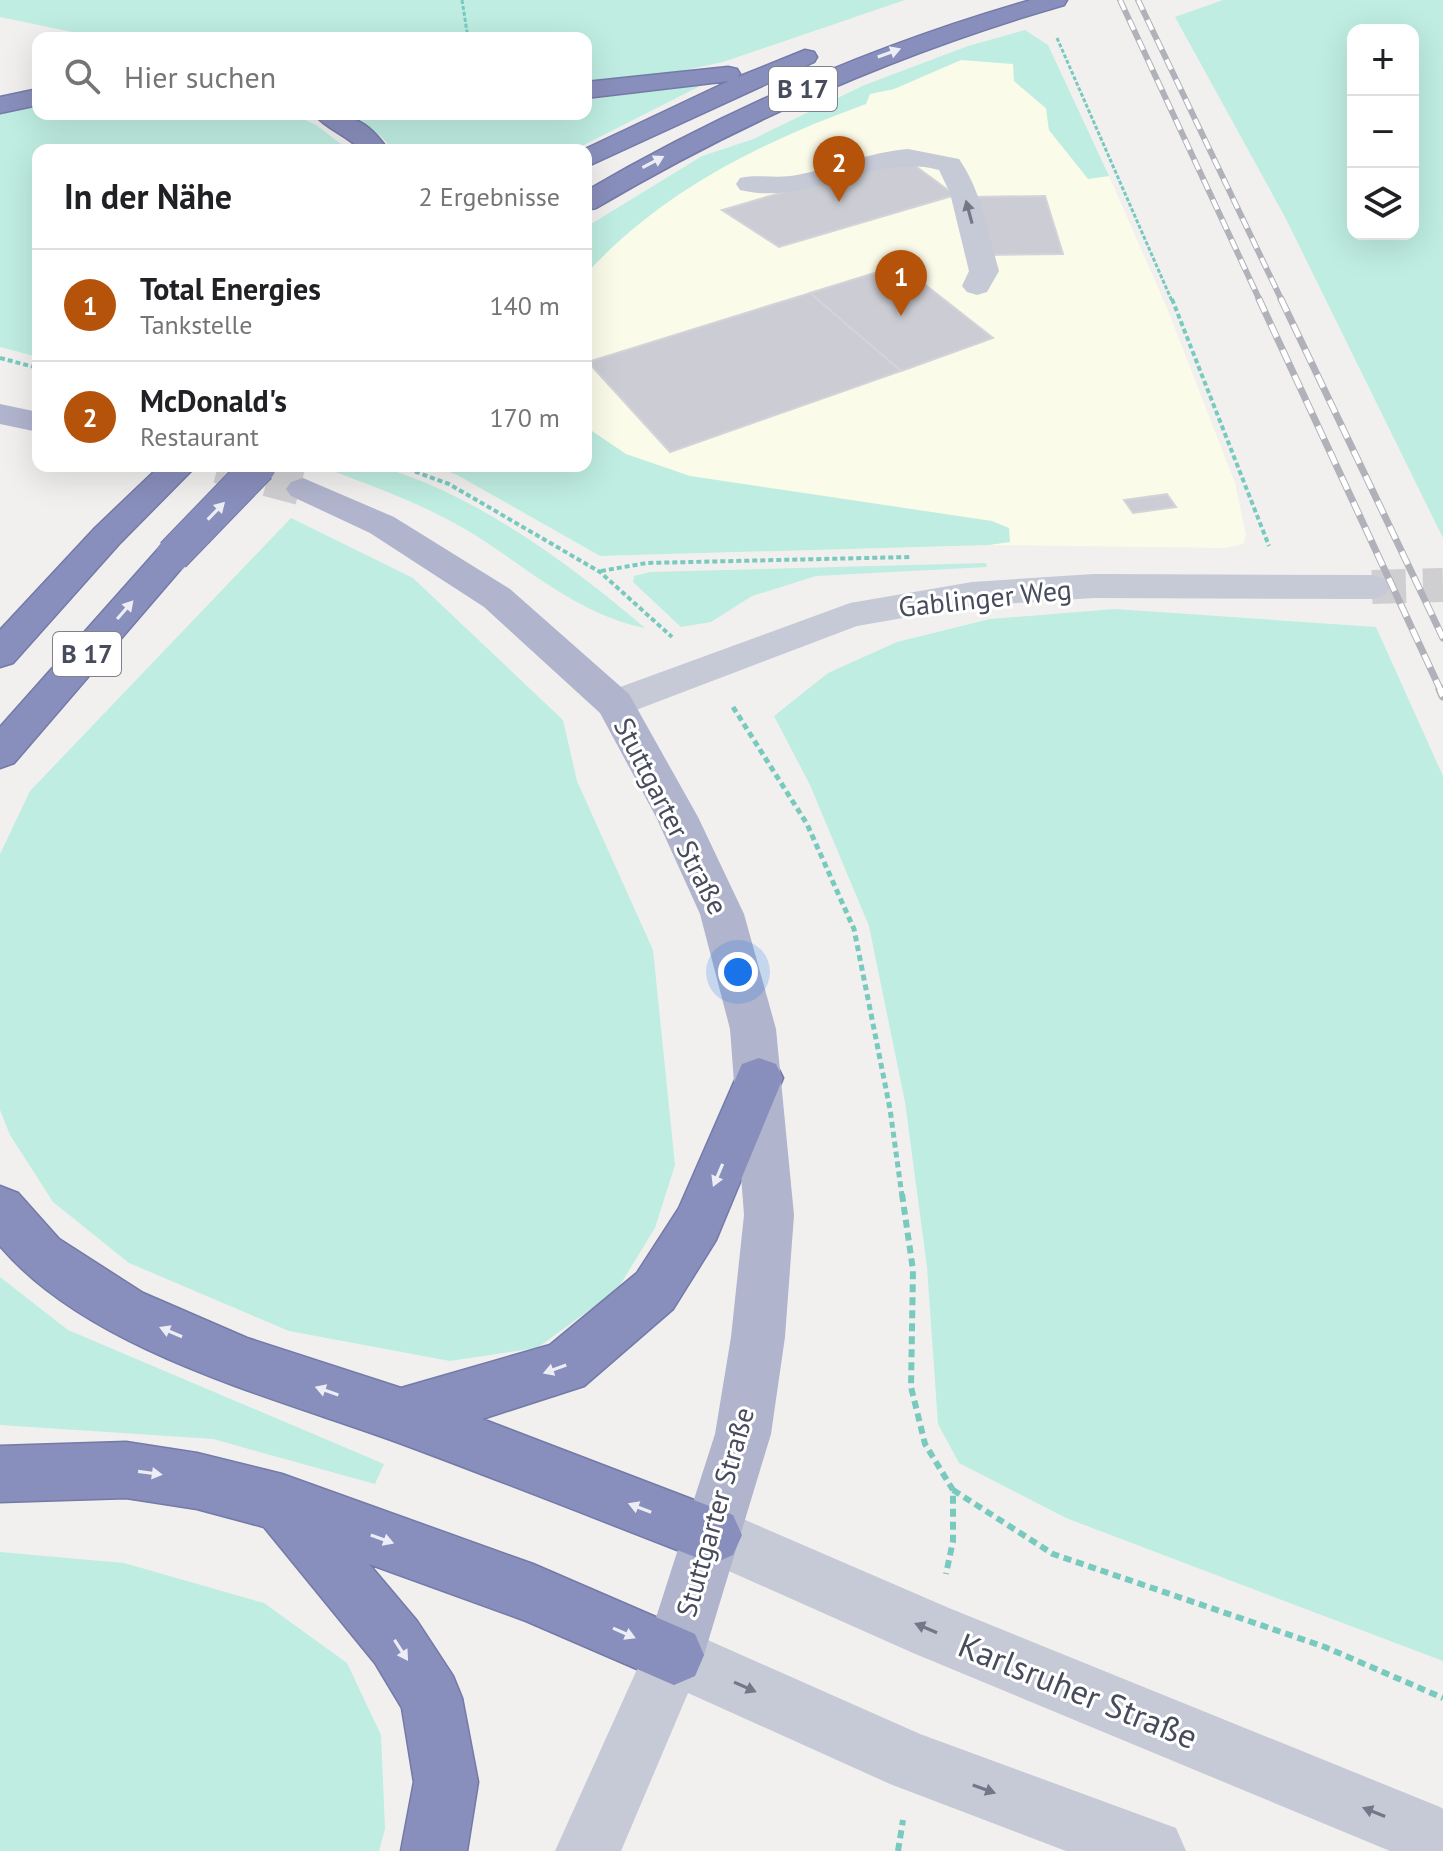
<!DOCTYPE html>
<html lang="de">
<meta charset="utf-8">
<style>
body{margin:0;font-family:"PT Sans",sans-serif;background:#f6f6f6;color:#202124}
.controls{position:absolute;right:24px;top:24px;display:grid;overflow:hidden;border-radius:16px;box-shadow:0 8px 32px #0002}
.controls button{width:72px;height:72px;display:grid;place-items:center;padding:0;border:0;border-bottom:2px solid #e0e0e0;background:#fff;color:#202124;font:40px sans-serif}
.you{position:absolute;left:738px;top:972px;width:28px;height:28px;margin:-20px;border:6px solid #fff;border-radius:50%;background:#1a73e8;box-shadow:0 0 0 12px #1a73e833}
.badge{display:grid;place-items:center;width:52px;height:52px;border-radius:50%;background:#b45309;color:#fff;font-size:26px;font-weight:700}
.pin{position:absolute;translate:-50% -66px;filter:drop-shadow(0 2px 4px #0008)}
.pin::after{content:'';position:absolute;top:42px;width:28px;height:24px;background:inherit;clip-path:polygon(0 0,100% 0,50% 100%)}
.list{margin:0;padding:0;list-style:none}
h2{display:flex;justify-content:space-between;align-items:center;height:104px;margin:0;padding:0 32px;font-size:34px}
h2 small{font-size:26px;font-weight:400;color:#757577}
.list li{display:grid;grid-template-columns:52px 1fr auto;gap:24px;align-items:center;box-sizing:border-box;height:112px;padding:0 32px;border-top:2px solid #e0e0e0}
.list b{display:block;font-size:30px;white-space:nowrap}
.list p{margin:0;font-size:26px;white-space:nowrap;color:#757577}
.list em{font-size:26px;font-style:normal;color:#757577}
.icon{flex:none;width:44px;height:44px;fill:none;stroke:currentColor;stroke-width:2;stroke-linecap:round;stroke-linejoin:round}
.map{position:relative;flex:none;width:1443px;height:1851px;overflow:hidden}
.search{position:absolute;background:#fff;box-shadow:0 8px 32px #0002;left:32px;top:32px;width:560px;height:88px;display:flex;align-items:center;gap:20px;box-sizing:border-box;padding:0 28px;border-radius:16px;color:#757577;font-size:30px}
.panel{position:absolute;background:#fff;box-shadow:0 8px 32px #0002;left:32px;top:144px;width:560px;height:328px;border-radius:16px}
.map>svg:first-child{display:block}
</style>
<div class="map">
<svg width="1443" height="1851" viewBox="0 0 1443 1851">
<rect width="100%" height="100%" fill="#f1f0ef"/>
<path fill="#fafbe9" d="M961 60 1014 64V81L1046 109 1049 130 1088 178 1109 176 1167 308 1235 483 1246 535 1243 544 1225 548 989 545 600 556 459 476 435 466H586V227L702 156 753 139 861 86 869 94 894 89Z"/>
<path fill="#bfede1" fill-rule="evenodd" d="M0 0H905L723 62 653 77 586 83V38H101L0 17Z
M1223 0H1443V538L1285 217 1175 17ZM1353 30H1413V234H1353Z
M1025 30 1048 45 1109 176 1088 179 1049 130 1046 108 1014 81 1013 64 961 60 894 89 870 94 866 104C761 142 662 191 586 274V227L702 156 753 139 862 86 968 46Z
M704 84 574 150H393L382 137 347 114H586V100Z
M38 102V114H292L316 125 349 150H38V357L0 347V113Z
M586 427 626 454 690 476 992 521 1009 528 1010 542 989 545 600 556 459 476 435 466H586Z
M327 466C343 466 365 463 381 467 475 494 572 565 645 628 580 615 530 570 475 535 428 506 376 487 324 468Z
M291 518 413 578 563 720 577 781 653 950 675 1165 655 1228 617 1290 537 1348 450 1361 289 1331 129 1263 53 1202 10 1135 0 1110V854L30 791Z
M986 563 987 567 816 576 752 596 711 622 681 627 633 582 634 576 650 572Z
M1115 609 1376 627 1443 776V1661L1066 1518 959 1463 938 1424 927 1267 905 1102 869 926 810 785 774 716 828 673 897 642 990 619Z
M0 1277 68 1330 384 1464 375 1484 213 1439 0 1425Z
M0 1552 124 1563 264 1603 347 1663 381 1735 385 1829 379 1851H0Z"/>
<path fill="#cccdd4" stroke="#d4d3da" stroke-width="2" d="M903 157 955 195 779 247 722 210Z
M1045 196 1063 254 986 255 971 197Z
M900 265 993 338 901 371 810 293Z
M810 293 901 371 670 452 588 362Z
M1167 494 1176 507 1133 513 1124 500Z"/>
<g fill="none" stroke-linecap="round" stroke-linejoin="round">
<path stroke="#cfcfd2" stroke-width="34" stroke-dasharray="34 17" stroke-linecap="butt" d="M1372 587 1443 585"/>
<path stroke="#cfcfd2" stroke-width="34" stroke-dasharray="34 17" stroke-linecap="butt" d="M218 466 303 489"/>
<defs>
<path id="highway" d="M1031 0H1067L1064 5C898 53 745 120 596 208L586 210V191C727 109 874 45 1031 0Z
M805 50 814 52 817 57 814 62 586 167V150H583L729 81 586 98V82L728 67 737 69 740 74 738 77Z
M38 89V105L0 113V97Z
M314 114C350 114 367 119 388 150H361C347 135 326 129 314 114Z
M160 466H196L119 544 13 663 0 667V630L95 528Z
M173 544 186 547 191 555 186 563 14 763 0 768V727L160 547Z
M759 1058 776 1064 783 1078 716 1240 673 1309 584 1386 482 1419 733 1515 742 1535 733 1555 713 1564C610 1524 507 1483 402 1444 275 1397 90 1352 0 1246V1186L18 1193 59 1239 143 1293 247 1338 401 1388 550 1345 637 1273 679 1208 742 1064Z
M126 1442 197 1453 282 1474 533 1564 695 1634 704 1655 695 1676 674 1685 526 1621 369 1564 417 1621 453 1676 462 1698 478 1782 467 1851H401L414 1782 402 1708 375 1663 264 1527 197 1509 126 1498 0 1502V1446Z"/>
</defs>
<use href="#highway" stroke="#747aa8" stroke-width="3"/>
<path stroke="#78cabf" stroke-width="3" stroke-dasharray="4 2" stroke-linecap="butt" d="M462 0 468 38
M1057 38 1172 301"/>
<path stroke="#78cabf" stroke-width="4" stroke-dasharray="5 3" stroke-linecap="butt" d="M1172 299 1269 546
M0 358 38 368
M400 466 449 484 600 572 672 637
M601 571 647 563 910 557"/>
<path stroke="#78cabf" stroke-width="5" stroke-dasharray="6 4" stroke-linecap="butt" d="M733 707 807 824 854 929 890 1109 902 1196"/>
<path stroke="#78cabf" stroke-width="6" stroke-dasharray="8 5" stroke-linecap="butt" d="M902 1194 913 1270 911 1387 925 1444 953 1490V1541L946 1574
M953 1490 1053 1554 1325 1647 1443 1698
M898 1851 903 1820"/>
<path fill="#c6c9d6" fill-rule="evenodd" d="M908 149 959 159C982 192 988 233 999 271L987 292 977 295 967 292 962 286 969 271 950 193 939 170C871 152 809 207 740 190L736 184 740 178C759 174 778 179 797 175 835 168 869 152 908 149Z
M1094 574 1372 575 1385 579 1390 587 1385 595 1372 599 1094 598 972 606 857 626 615 718 601 714 596 704 601 694 850 603 972 582Z
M713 1506 949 1608 1440 1807 1443 1809V1851H1390L913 1653 693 1555 684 1535 693 1515Z
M674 1625 920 1734 1176 1828 1186 1851H1066L890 1784 688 1693 621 1851H555L653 1634Z"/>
<path fill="#b0b4cd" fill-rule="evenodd" d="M0 404 38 412V432L0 424Z
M303 478 394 517 510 589 629 694 698 817 744 914 776 1029 794 1215 785 1337 771 1434 704 1655 695 1676 674 1685 653 1676 644 1655 715 1434 731 1337 744 1215 730 1029 700 914 656 817 600 713 484 607 370 533 291 496 286 489 291 482Z"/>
<use href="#highway" fill="#898fbc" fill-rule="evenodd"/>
<defs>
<path id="rail-far2" d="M1120 0 1260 301
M1138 0 1282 301"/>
<path id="rail-far1" d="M1259 299 1441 691
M1281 299 1443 638"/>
<path id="rail" d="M1440 689 1443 696"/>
</defs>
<use href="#rail-far2" stroke="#b1b2b9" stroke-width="6"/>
<use href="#rail-far1" stroke="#b1b2b9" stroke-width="7"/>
<use href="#rail" stroke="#b1b2b9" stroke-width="9"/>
<use href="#rail-far2" stroke="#fff" stroke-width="4" stroke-dasharray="11" stroke-linecap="butt"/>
<use href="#rail-far1" stroke="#fff" stroke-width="5" stroke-dasharray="14" stroke-linecap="butt"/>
<use href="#rail" stroke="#fff" stroke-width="6" stroke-dasharray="18" stroke-linecap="butt"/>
<defs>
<path id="highway-bridge" d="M173 555 259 466"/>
</defs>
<use href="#highway-bridge" stroke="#747aa8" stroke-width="36" stroke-linecap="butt"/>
<use href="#highway-bridge" stroke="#898fbc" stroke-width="34"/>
</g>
<defs><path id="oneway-solid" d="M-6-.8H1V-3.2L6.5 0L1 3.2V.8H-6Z" transform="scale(2)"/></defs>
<g fill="#edeef5">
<use href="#oneway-solid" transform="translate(889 53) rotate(-20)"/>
<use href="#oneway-solid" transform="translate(653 162) rotate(-28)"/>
<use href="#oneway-solid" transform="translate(216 511) rotate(-46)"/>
<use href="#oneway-solid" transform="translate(125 610) rotate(-49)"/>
<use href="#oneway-solid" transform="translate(718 1175) rotate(113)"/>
<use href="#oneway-solid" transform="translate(171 1332) rotate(-157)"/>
<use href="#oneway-solid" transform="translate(555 1369) rotate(160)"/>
<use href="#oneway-solid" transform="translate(327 1391) rotate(-161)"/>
<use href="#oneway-solid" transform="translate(150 1473) rotate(8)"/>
<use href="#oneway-solid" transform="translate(640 1508) rotate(-159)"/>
<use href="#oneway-solid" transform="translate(382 1539) rotate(20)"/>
<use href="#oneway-solid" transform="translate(624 1633) rotate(24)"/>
<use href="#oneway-solid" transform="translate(401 1650) rotate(57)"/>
</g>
<g fill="#747787">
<use href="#oneway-solid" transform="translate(969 212) rotate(-105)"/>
<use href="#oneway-solid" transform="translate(926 1628) rotate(-157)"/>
<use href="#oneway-solid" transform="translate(745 1687) rotate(24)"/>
<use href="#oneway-solid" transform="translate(984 1789) rotate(20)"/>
<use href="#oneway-solid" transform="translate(1374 1812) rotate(-158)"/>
</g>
<g text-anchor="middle" stroke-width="6" stroke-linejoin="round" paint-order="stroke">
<g fill="#fff" stroke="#7f818d" stroke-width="2">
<rect x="769" y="67" width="68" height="44" rx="6"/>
<rect x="53" y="632" width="68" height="44" rx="6"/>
</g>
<g font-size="26" font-weight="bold" fill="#484b5c">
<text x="803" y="98">B 17</text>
<text x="87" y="663">B 17</text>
</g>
<g font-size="28" fill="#484b5c" stroke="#fff">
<text transform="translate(985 598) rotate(-6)" y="10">Gablinger Weg</text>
<text transform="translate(671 816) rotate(63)" y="10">Stuttgarter Straße</text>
<text transform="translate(715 1512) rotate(-74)" y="10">Stuttgarter Straße</text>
</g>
<g font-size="34" fill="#484b5c" stroke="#fff">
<text transform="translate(1078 1691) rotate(22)" y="12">Karlsruher Straße</text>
</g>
</g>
</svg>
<div class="controls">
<button>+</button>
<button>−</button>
<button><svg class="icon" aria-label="layers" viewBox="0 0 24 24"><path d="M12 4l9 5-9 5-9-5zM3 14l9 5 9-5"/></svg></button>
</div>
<div class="you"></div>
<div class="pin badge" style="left:901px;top:316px">1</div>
<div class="pin badge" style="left:839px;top:202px">2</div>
<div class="search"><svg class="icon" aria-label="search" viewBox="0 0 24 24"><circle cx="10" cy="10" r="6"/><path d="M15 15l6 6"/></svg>Hier suchen</div>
<section class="panel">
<h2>In der Nähe<small>2 Ergebnisse</small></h2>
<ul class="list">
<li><span class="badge">1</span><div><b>Total Energies</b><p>Tankstelle</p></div><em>140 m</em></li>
<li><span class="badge">2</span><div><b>McDonald's</b><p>Restaurant</p></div><em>170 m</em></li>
</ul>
</section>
</div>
